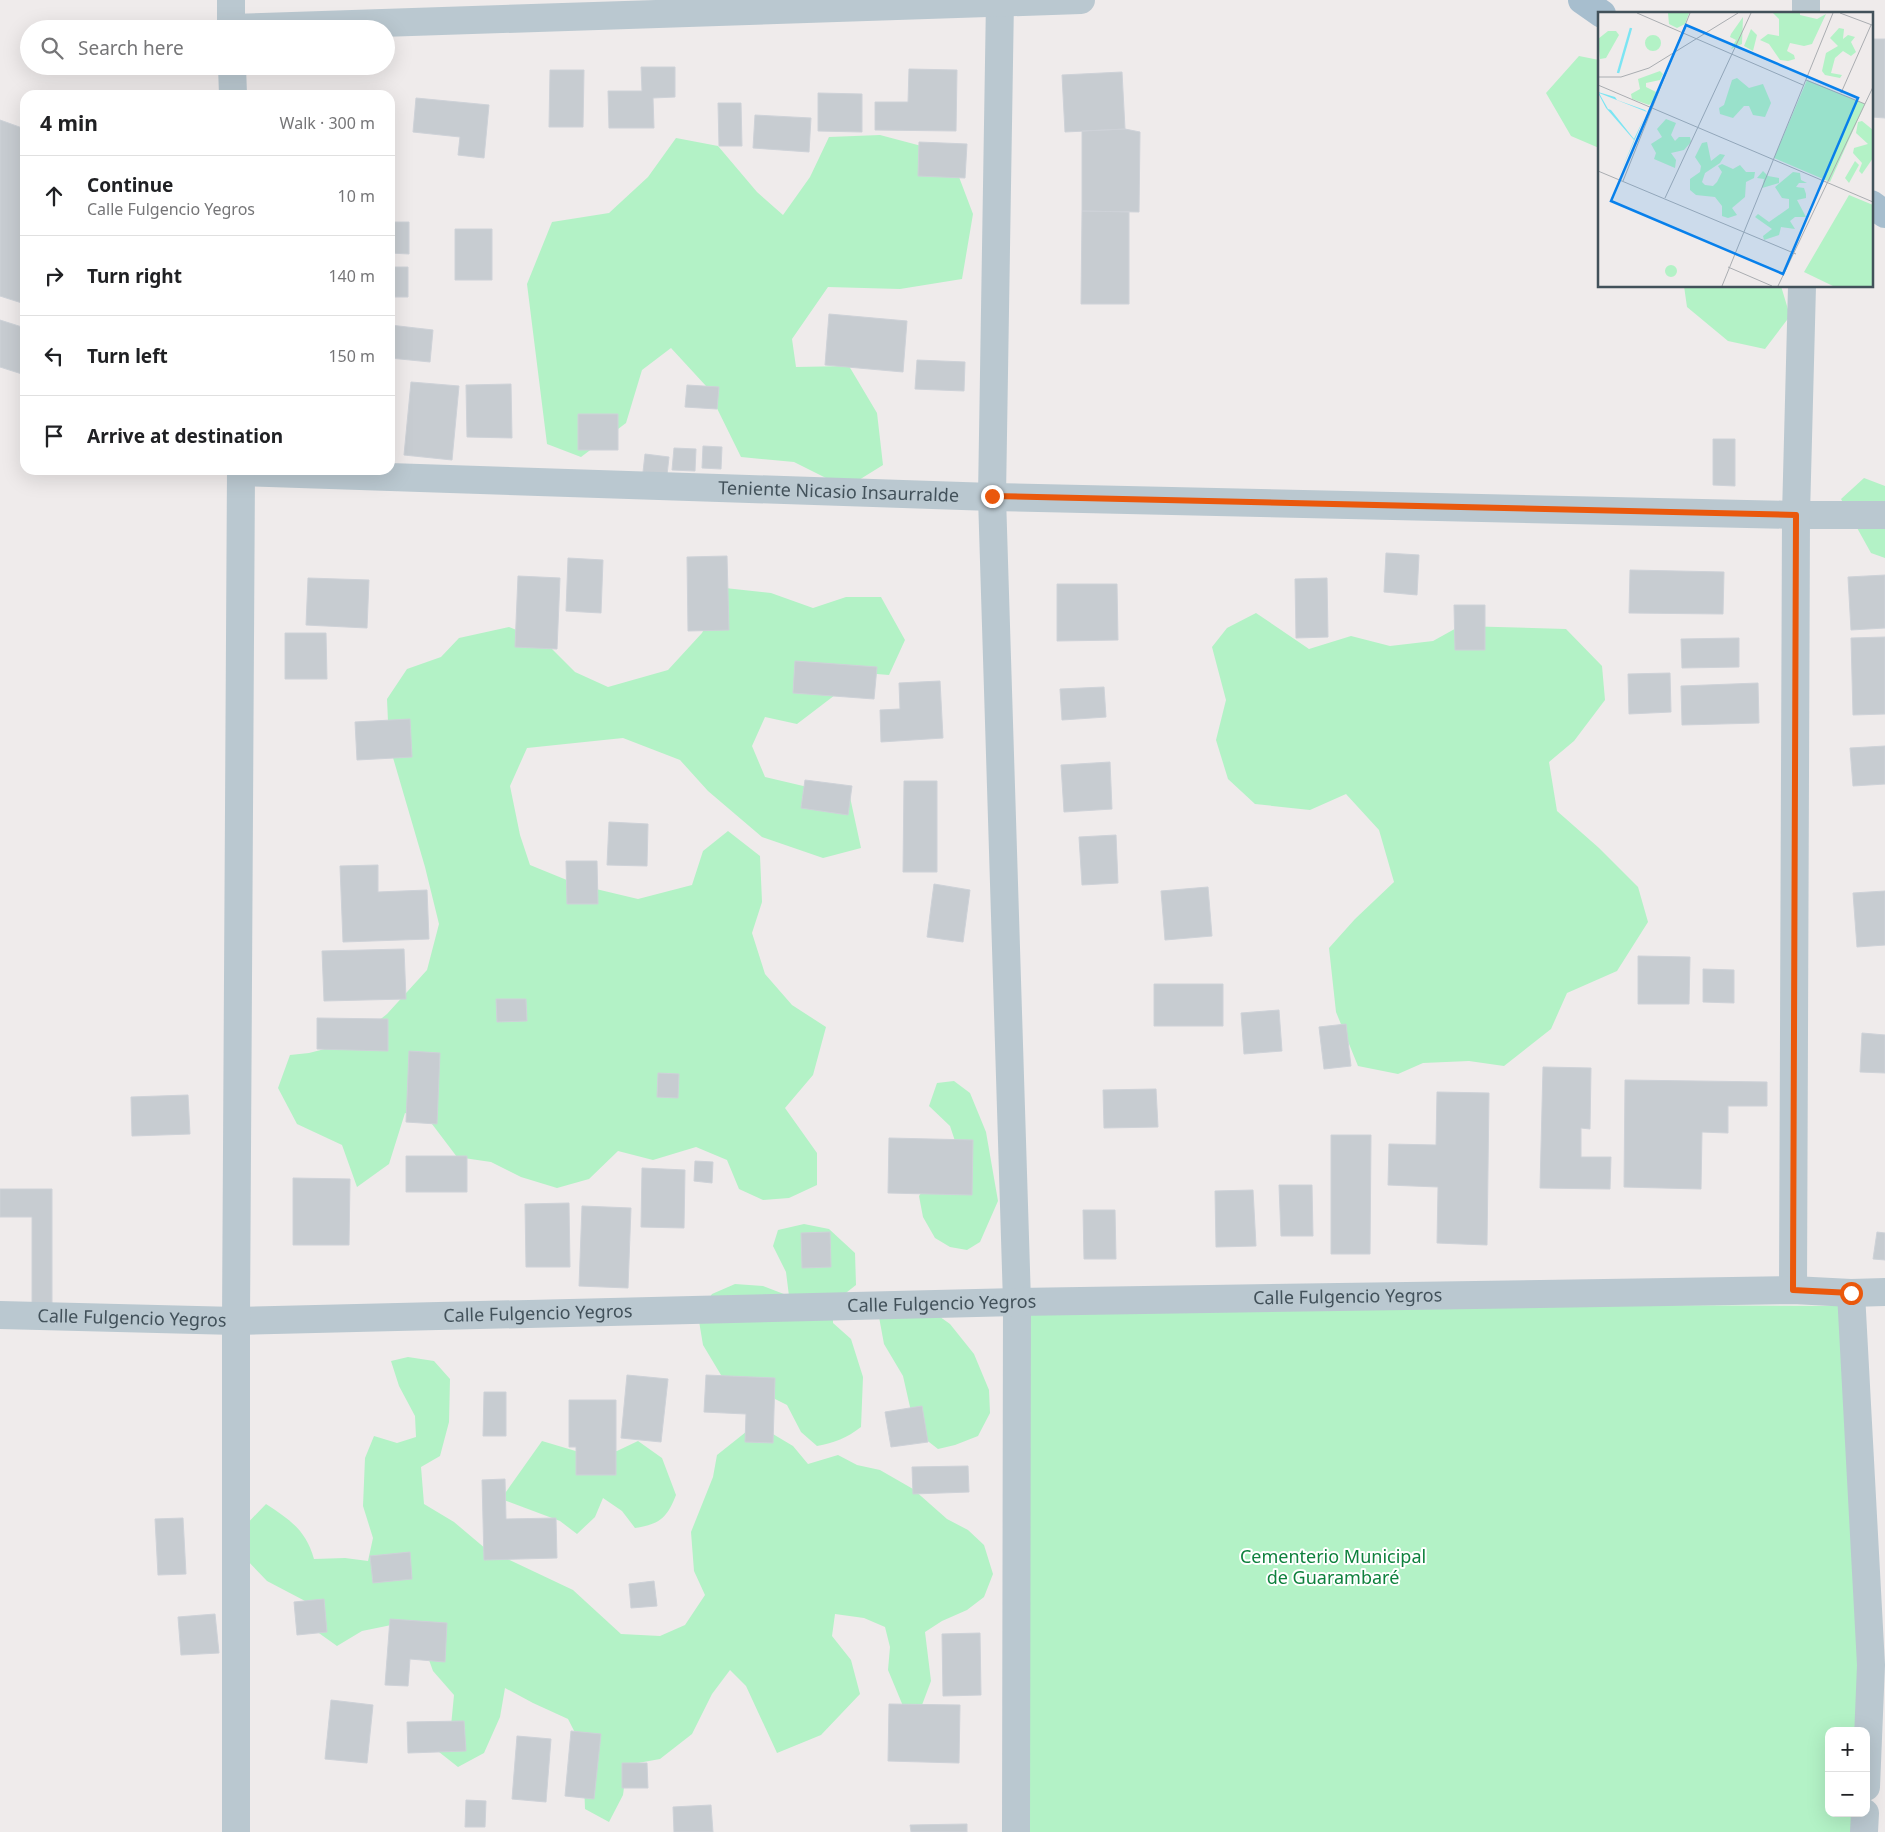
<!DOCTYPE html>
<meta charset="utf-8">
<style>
body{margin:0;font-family:"Noto Sans",sans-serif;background:#f2f2f2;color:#202124}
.controls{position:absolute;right:15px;bottom:15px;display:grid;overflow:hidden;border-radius:10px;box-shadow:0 5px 20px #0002}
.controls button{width:45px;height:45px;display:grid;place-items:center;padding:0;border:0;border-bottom:1px solid #e0e0e0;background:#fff;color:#202124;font:25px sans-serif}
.stop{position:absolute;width:15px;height:15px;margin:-11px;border:4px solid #ea580c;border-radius:50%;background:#fff}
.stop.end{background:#ea580c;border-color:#fff;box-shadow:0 1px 5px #0008}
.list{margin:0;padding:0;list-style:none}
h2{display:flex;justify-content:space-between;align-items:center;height:65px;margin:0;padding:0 20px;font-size:21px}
h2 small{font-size:16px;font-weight:400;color:#757577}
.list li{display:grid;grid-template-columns:32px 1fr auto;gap:15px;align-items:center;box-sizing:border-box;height:80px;padding:0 20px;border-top:1px solid #e0e0e0}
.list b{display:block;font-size:19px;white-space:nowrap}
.list p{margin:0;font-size:16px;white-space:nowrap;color:#757577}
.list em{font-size:16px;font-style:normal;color:#757577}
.icon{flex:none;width:28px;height:28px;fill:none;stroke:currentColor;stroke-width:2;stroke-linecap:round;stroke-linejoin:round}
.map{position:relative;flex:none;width:1885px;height:1832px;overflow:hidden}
.search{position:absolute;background:#fff;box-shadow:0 5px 20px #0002;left:20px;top:20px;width:375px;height:55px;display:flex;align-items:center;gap:12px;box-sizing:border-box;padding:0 18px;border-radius:28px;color:#757577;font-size:19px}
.panel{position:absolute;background:#fff;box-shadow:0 5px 20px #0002;left:20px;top:90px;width:375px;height:385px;border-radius:15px}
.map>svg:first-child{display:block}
</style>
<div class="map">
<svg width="1885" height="1832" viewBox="0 0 1885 1832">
<rect width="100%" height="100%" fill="#efebeb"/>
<path fill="#b3f2c6" d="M1579 56 1599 60V148L1571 136 1546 93Z
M880 135 929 148 959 177 973 214 962 279 900 289 828 287 792 339 796 367 849 366 877 413 883 465 846 488 794 462 741 457 706 386 671 348 642 370 626 423 581 457 547 444 527 284 552 222 609 213 648 177 676 138 718 146 757 192 783 215 810 177 829 137Z
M1684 286H1781L1790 316 1765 349 1728 341 1687 307Z
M1864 478 1885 486V558L1871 553 1841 499Z
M725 588 771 593 813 608 846 597H881L905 640 889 675 852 672 835 695 797 724 765 717 752 746 765 777 850 797 861 848 823 858 762 837 708 791 680 760 623 738 527 748 510 786 520 835 530 865 579 885 638 899 692 885 703 851 728 831 760 856 762 902 752 933 765 974 792 1005 826 1027 813 1075 785 1108 817 1153V1185L789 1198 763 1200 739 1189 727 1160 696 1147 653 1160 618 1151 589 1179 557 1188 521 1177 491 1162 457 1157 432 1124 405 1113 389 1164 357 1187 342 1145 297 1124 278 1088 290 1055 309 1053 352 1042 387 1014 427 970 439 924 425 867 389 744 387 699 407 669 441 657 459 638 509 627 544 641 575 672 608 687 668 670 702 633Z
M1256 613 1309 649 1351 636 1390 646 1433 641 1460 626 1566 629 1602 666 1605 700 1574 741 1549 762 1557 811 1599 848 1638 887 1648 922 1617 971 1567 993 1551 1029 1504 1066 1469 1061 1423 1063 1398 1074 1358 1066 1336 1012 1329 948 1355 919 1394 882 1379 830 1346 794 1310 810 1255 804 1228 779 1216 740 1226 700 1212 647 1227 628Z
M954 1081 970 1093 986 1132 998 1201 980 1242 967 1250 950 1247 935 1238 923 1217 919 1196 932 1177 957 1147 950 1126 929 1106 937 1083Z
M804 1224 829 1229 855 1253 856 1285 833 1303V1323L851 1339 863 1377 861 1427C847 1438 834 1443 817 1446L801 1432 787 1405 775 1399 746 1391 724 1380 703 1345 698 1315 712 1294 735 1284 763 1286 789 1296 786 1272 773 1246 778 1230Z
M1017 1302 1851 1306 1866 1731H1829V1813H1865L1864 1832H1016Z
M929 1309 950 1324 974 1354 989 1390 990 1413 978 1436 955 1445 938 1449 920 1435 910 1407 903 1376 884 1344 879 1317Z
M408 1357 434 1361 450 1379 449 1422 440 1456 421 1467 424 1504 454 1522 486 1549 573 1590 621 1634 660 1636 685 1625 705 1595 694 1571 691 1532 713 1477 717 1455 756 1424 793 1446 808 1464 838 1455 857 1465 880 1470 913 1489 947 1519 968 1530 984 1545 993 1574 984 1597 967 1610 942 1621 925 1632 931 1681 922 1705 903 1706 888 1670 890 1647 885 1627 864 1618 835 1614 832 1636 851 1660 860 1694 821 1735 777 1753 746 1686 730 1670 712 1694 692 1734 660 1759 627 1765 623 1795 609 1822 585 1809 584 1782 588 1758 568 1719 533 1703 505 1688 500 1717 484 1753 458 1767 439 1752 451 1726 454 1695 433 1671 421 1638 406 1622 362 1631 337 1646 316 1631 307 1602 267 1581 245 1558 238 1533 266 1504C290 1520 306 1530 314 1559L345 1558 368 1561 373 1538 363 1506 365 1458 374 1436 397 1443 416 1437 415 1416 399 1386 391 1361Z
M542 1441 589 1455 617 1451 638 1441 662 1458 676 1495C667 1518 660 1524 635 1528L622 1511 603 1498 595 1517 577 1534 560 1521 501 1499Z"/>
<path fill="#c7ccd1" stroke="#ced2d8" d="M1871 39H1885V118L1871 117Z
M641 67H675V97L653 98 654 128H609L608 91H642Z
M909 69 957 70 956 131 875 130V102H908Z
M550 70H584L583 127H549Z
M1122 72 1125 129 1065 132 1062 75Z
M818 93 862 94V132L818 131Z
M416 98 489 105 484 158 458 155 460 137 413 132Z
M718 103H741L742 146H719Z
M755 115 811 118 809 152 753 148Z
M0 120 25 129V304L0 296Z
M1125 129 1140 132 1139 212 1082 211V131Z
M919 142 967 144 965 178 918 176Z
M1082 211 1129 212V304H1081Z
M390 222H409V254L390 253Z
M455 229H492V280H455Z
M390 267H408V297H390Z
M829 314 907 321 903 372 825 365Z
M0 320 25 328V375L0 367Z
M390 325 433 330 430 362 390 358Z
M917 360 965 362 964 391 915 389Z
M411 382 459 386 452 460 404 455Z
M511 384 512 438 467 437 466 385Z
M687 385 719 387 717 409 685 407Z
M578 414H618V450H578Z
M1713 439H1735V486L1713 485Z
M703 446 722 447 721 469 702 468Z
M674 448 696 449 695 471 672 470Z
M645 454 669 457 667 475 643 472Z
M1386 553 1419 555 1417 595 1384 592Z
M727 556 729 630 688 631 687 557Z
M568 558 603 560 601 613 566 611Z
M1630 570 1724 572 1723 614 1629 613Z
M1885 575V628L1851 630 1848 577Z
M518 576 560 578 557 649 515 647Z
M308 578 369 580 367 628 306 625Z
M1327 578 1328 637 1296 638 1295 579Z
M1057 584H1117L1118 640 1057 641Z
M1454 605H1485V650H1455Z
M285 633H326L327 679H285Z
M1885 637V714L1853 715 1851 638Z
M1739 638V667L1682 668 1681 639Z
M795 661 877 667 874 699 793 693Z
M1670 673 1671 712 1629 714 1628 674Z
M940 681 943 738 881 742 880 710 900 709 899 683Z
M1758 683 1759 723 1682 725 1681 686Z
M1104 687 1106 717 1062 720 1060 689Z
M410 719 412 757 357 760 355 722Z
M1885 746V784L1853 786 1850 748Z
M1110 762 1112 809 1064 812 1061 765Z
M805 780 852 786 848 815 801 808Z
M904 781H937V872H903Z
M609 822 648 824 647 866 607 865Z
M1116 835 1118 883 1082 885 1079 837Z
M566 861H597L598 904H567Z
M378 865V892L427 890 429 939 343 942 340 866Z
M934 884 970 890 963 942 927 937Z
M1208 887 1212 936 1165 940 1161 891Z
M1885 891V945L1857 947 1853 893Z
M404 949 406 999 324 1001 322 951Z
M1638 956 1690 957 1689 1004H1638Z
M1703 969 1734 970V1003L1703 1002Z
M1154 984H1223V1026H1154Z
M496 999H526L527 1021 497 1022Z
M1279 1010 1282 1051 1244 1054 1241 1013Z
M317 1018 388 1019V1051L317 1049Z
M1346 1024 1351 1066 1324 1069 1319 1027Z
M1862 1033 1885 1035V1073L1860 1072Z
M409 1051 440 1053 437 1124 406 1122Z
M1543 1067 1591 1068 1590 1129 1581 1128V1157H1611L1610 1189 1540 1188Z
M658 1073 679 1074 678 1098 657 1097Z
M1625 1080 1767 1082V1106H1728V1133L1702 1132 1701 1189 1624 1187Z
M1156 1089 1158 1127 1104 1128 1103 1090Z
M1437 1092 1489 1093 1487 1245 1437 1243 1438 1187 1388 1185 1389 1144 1436 1145Z
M188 1095 190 1134 132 1136 131 1097Z
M1331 1135H1371L1370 1254H1331Z
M889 1138 973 1140 972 1195 888 1193Z
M406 1156H467V1192H406Z
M695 1161 713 1162 712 1183 694 1181Z
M642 1168 685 1170 684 1228 641 1227Z
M293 1178 350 1179 349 1245H293Z
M1279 1185H1312L1313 1236H1281Z
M0 1189H52V1304H32V1217H0Z
M1253 1190 1256 1246 1216 1247 1215 1191Z
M569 1203 570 1267H526L525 1204Z
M582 1206 631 1208 628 1288 579 1286Z
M1083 1210H1115L1116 1259H1084Z
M830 1232 831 1267 802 1268 801 1233Z
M1877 1232 1885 1233V1260L1873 1259Z
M627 1375 668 1379 661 1442 621 1438Z
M706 1375 775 1378 773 1443 745 1442 746 1414 704 1412Z
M484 1392H506V1436H483Z
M569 1400H616V1475H576V1447H569Z
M922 1406 928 1442 891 1447 885 1412Z
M968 1466 969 1492 913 1494 912 1467Z
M505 1479 506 1519 556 1518 557 1558 484 1560 482 1480Z
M183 1518 186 1574 158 1575 155 1519Z
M410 1552 412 1579 373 1583 370 1556Z
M654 1581 657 1606 631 1608 629 1584Z
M324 1599 327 1632 297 1635 294 1602Z
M215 1614 219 1653 181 1655 178 1617Z
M390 1619 447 1623 445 1662 410 1659 408 1686 385 1685Z
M980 1633 981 1695 943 1696 942 1634Z
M331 1700 373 1705 367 1763 325 1759Z
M889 1704 960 1705 959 1763 888 1761Z
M464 1721 466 1751 408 1753 407 1722Z
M571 1731 601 1734 594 1799 565 1796Z
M517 1736 551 1739 546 1802 512 1799Z
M622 1763H647L648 1788H622Z
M466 1800 486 1801 485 1827H465Z
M711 1805 713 1832H674L673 1807Z
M967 1824V1832H911L910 1825Z"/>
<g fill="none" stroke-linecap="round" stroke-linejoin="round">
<g stroke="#bac8d0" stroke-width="28">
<path d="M231 0V29"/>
<path d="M1000 0 992 497 1017 1302 1016 1832"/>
<path d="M1806 14V0"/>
<path d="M231 28 1081 0"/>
<path d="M232 66 233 95"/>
<path id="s1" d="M241 472 992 497 1796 515H1885"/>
<path d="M1793 1290 1796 515 1802 286"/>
<path d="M1851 1293 1871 1665 1866 1787"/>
<path id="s2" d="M0 1315 236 1321 1017 1302 1793 1290 1851 1293 1885 1292"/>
<path d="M236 1832V1321L241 470"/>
<path d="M1864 1832 1865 1813"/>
</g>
<path stroke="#a7bece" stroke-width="28" d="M1582 0 1602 14
M1871 204 1885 214"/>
</g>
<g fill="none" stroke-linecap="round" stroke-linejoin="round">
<path stroke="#ea580c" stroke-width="6" d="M992 496 1796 515 1793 1290 1851 1293"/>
</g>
<g text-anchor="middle" stroke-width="4" stroke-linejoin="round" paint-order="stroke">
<g font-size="18" fill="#42515a" stroke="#fff">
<text dy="6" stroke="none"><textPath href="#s1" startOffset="598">Teniente Nicasio Insaurralde</textPath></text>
<text dy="6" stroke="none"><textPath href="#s2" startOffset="1348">Calle Fulgencio Yegros</textPath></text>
<text dy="6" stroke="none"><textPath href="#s2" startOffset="942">Calle Fulgencio Yegros</textPath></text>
<text dy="6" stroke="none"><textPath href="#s2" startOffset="538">Calle Fulgencio Yegros</textPath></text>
<text dy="6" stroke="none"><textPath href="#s2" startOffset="132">Calle Fulgencio Yegros</textPath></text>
</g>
<g font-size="18" fill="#0e813d" stroke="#fff">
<text x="1333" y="1563">Cementerio Municipal<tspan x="1333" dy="21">de Guarambaré</tspan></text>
</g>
</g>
<g transform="translate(1598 12)">
<rect width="275" height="275" fill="#efebeb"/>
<path d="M70 1H91L87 12 79 16 71 12ZM175 1H202V3L219 7 228 2 214 32 206 34 192 31 189 39 196 43 197 47 190 49 182 48 171 32 162 28 170 22 181 24V7ZM145 5 144 32 133 37 138 28 132 25 133 22ZM241 16 246 17 245 27 250 23 257 25 253 30 258 40 253 44 245 39 237 46 233 61 244 63 242 66 227 63 224 59 228 41 240 34 232 26ZM153 17 159 23 155 39 146 34ZM10 19H18L21 23 8 46 2 47 0 27ZM47 31a8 8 0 1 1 16 0a8 8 0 1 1-16 0ZM62 59 65 62 62 68 48 71V75L58 80 54 90 51 93 34 87 33 82 42 77 40 67ZM139 66 151 76 165 72 173 91 167 105 155 103 151 94H146L135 106 122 102 121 96 126 93 134 68ZM209 68 267 92 232 170 176 146ZM68 107 78 111 73 123 77 129 81 125H92L93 130 86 138 73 141 78 148 77 156 56 147 58 141 53 132 64 125 59 117ZM264 109 275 118V146L264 162 261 159 264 151 255 141 256 136 270 132 258 121 260 110ZM109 130 113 149 122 142 127 143 122 151 107 161 104 170 107 173 115 174 119 170 124 160 120 154 124 152 135 157 142 153 148 160H157L156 166 148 170 147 185 134 196 139 203 130 206 124 204V194L117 185 98 183 92 178V167L102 160 103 154 97 145 104 131ZM257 149 261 153 251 171 247 166ZM165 159 170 164 181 166V171L164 176 166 167 159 166ZM195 160 202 161 203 168 209 171H201L198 175 206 176 208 182V186L199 188 208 205H197L192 209 197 217 183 215 181 223 166 228 165 224 174 217 157 205 160 202 171 210 191 196V187L184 186 177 175ZM251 183 275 193V274H235L206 260ZM67 259a6 6 0 1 1 12 0a6 6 0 1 1-12 0Z" fill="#b3f2c6"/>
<path d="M0 80 17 85 19 88 47 98 49 100 1 81 10 97 13 98 36 127 47 104 20 166 36 128 8 96 0 81Z" fill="#7ce5f3"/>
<path fill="none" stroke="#7ce5f3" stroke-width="2.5" d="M20 61 33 16"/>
<path fill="none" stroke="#aaadb1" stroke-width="1" d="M39 1 205 73M242 1 274 13M0 65H23L51 56 140 1M208 68 267 92M0 73 275 190M243 81 273 13M0 159 198 242M25 169 92 1M67 186 153 1M130 255 174 274M124 274 235 1M180 274 275 75"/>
<path fill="#0880eb" fill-opacity="0.15" stroke="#0880eb" stroke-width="2.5" d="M88 13 260 86 185 262 13 189Z"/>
<rect width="275" height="275" fill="none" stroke="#42515a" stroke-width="2.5"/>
</g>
</svg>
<div class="controls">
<button>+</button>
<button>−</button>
</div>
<div class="stop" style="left:1851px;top:1293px"></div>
<div class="stop end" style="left:992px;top:496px"></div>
<div class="search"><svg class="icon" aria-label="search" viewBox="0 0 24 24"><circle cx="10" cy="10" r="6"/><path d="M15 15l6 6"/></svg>Search here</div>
<section class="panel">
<h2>4 min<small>Walk · 300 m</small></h2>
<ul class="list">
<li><svg class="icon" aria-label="ahead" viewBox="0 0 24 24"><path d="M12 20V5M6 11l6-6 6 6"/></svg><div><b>Continue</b><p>Calle Fulgencio Yegros</p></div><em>10 m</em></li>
<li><svg class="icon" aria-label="right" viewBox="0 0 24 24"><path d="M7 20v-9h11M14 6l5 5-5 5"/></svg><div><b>Turn right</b></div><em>140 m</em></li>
<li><svg class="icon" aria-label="left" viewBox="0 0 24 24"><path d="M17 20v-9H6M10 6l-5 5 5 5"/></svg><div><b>Turn left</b></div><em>150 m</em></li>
<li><svg class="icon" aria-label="arrive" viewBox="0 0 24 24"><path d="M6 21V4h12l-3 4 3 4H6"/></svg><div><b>Arrive at destination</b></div></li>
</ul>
</section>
</div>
